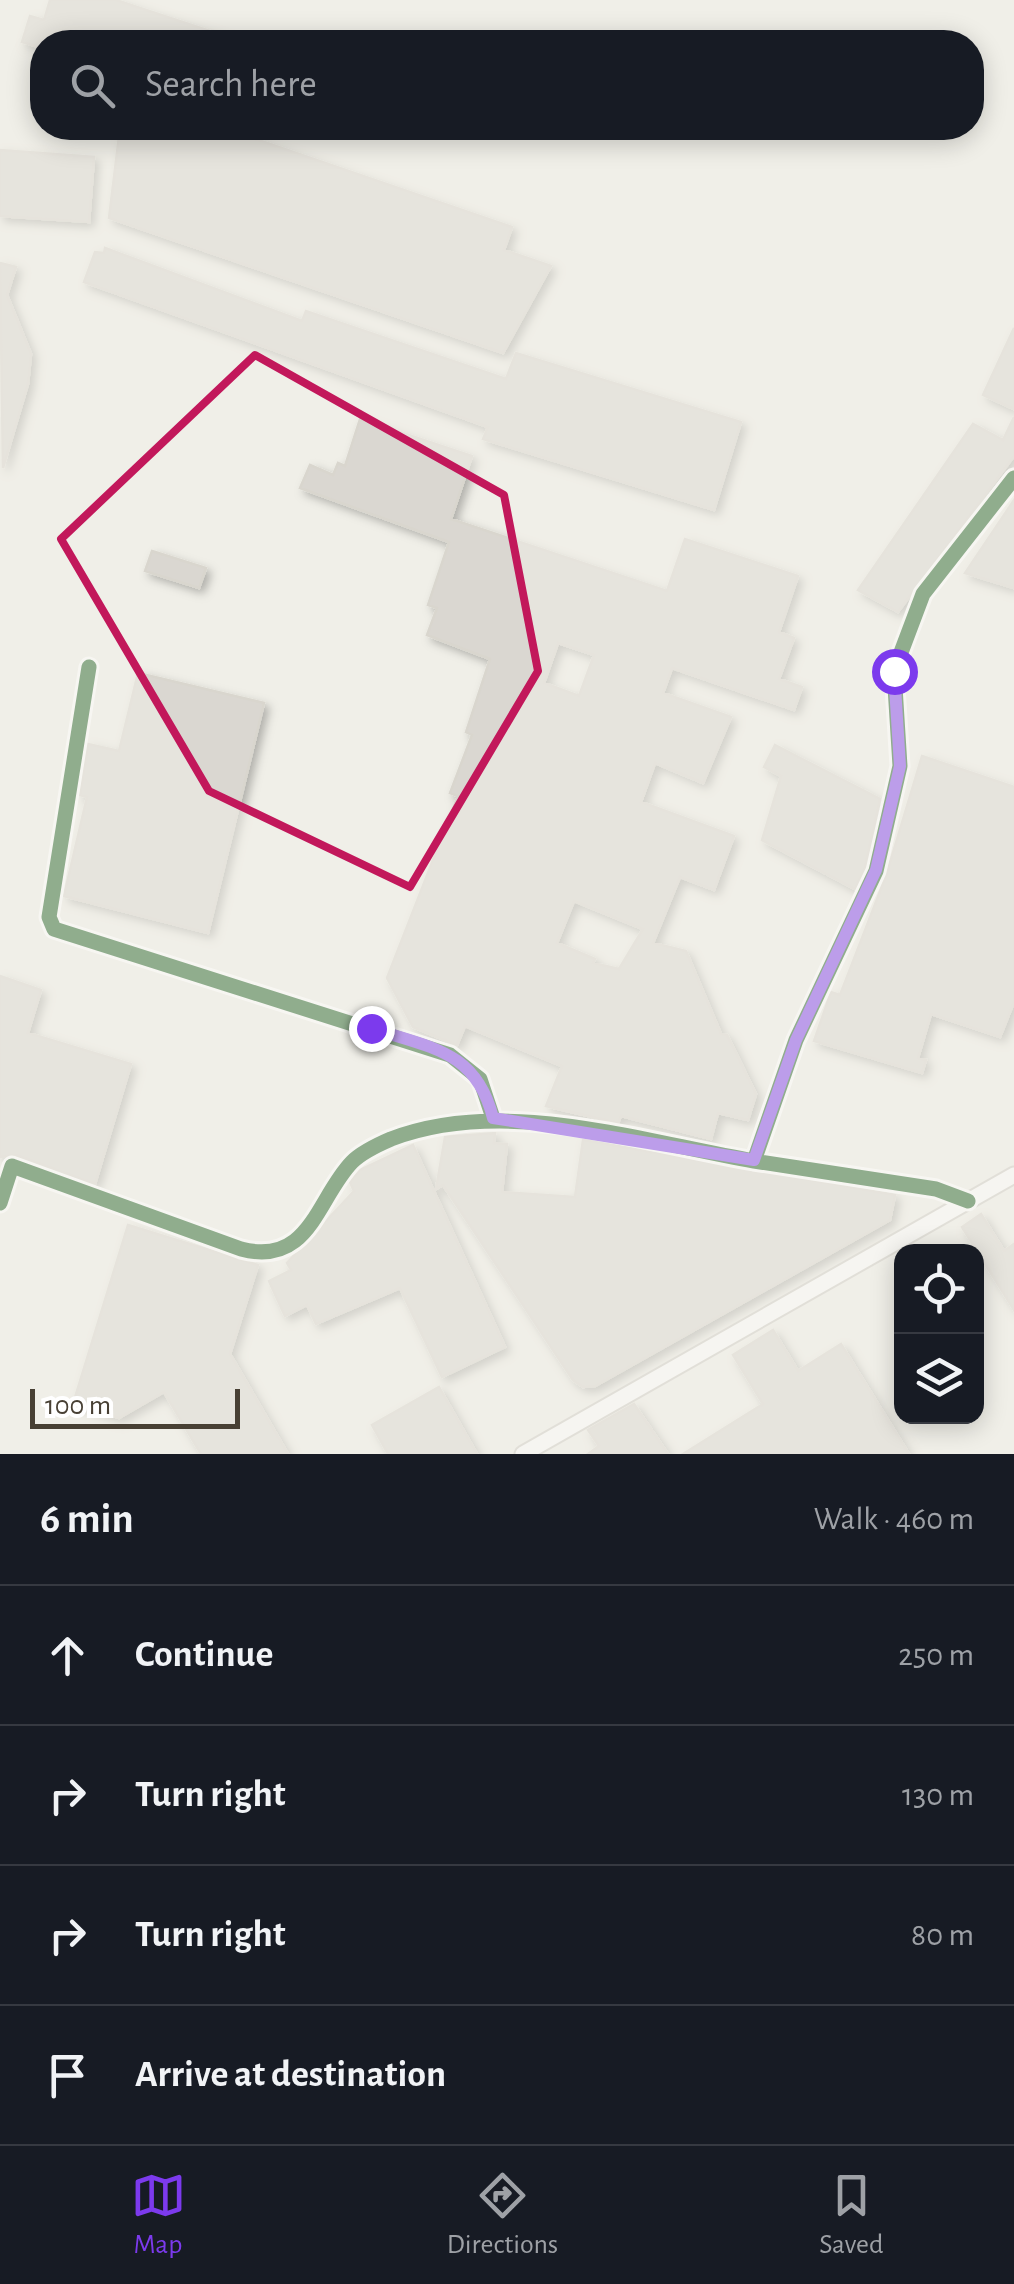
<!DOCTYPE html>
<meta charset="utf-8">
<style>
body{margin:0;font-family:"Alegreya Sans",sans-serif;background:#242831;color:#f1f3f6}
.controls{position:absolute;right:30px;bottom:30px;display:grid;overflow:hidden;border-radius:20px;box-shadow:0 5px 25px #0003}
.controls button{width:90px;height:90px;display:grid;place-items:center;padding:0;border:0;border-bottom:2px solid #363941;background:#171b24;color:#f1f3f6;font:50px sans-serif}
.scale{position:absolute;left:30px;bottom:25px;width:210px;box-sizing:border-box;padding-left:10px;border:5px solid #484034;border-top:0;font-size:28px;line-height:35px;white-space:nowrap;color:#484034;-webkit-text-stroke:8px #fff;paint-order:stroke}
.stop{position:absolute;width:30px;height:30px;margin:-22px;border:8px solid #7c3aed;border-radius:50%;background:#fff}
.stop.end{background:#7c3aed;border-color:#fff;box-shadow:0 2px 10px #0008}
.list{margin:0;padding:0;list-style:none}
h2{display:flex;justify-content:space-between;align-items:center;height:130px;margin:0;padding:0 40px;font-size:42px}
h2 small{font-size:32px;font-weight:400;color:#9ea1a6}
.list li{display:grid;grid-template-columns:65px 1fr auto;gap:30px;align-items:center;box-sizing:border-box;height:140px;padding:0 40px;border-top:2px solid #363941}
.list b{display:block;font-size:38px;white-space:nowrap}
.list em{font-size:32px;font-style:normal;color:#9ea1a6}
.icon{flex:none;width:55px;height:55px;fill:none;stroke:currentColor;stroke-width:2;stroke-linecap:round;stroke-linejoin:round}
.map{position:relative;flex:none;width:1014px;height:1454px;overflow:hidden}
.search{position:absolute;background:#171b24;box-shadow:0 5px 25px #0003;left:30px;right:30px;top:30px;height:110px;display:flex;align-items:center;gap:25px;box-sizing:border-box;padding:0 35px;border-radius:40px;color:#9ea1a6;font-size:38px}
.sheet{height:690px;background:#171b24}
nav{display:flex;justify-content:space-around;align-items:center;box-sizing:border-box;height:140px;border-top:2px solid #363941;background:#171b24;font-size:28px;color:#9ea1a6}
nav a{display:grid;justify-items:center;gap:5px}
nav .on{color:#7c3aed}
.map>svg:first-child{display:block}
</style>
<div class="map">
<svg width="1014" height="1454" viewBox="0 0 1014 1454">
<defs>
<filter id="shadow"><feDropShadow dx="4.5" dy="4.5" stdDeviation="5" flood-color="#0004"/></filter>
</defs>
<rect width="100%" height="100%" fill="#f0efe8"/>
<path fill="#dad7d1" stroke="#d9d6ce" stroke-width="2.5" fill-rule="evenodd" filter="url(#shadow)" d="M50 0H116L243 42H42V48L22 42 30 16 44 20Z
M120 128H223L512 227 504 250 551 266 503 353 109 218Z
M0 150 94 157 89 222 0 216Z
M105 248 302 321 306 311 506 379 516 353 741 422 714 510 483 439 488 427 84 282 95 252 104 253Z
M0 263 16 267 7 295 31 354 28 384 3 468Z
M1014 328V409L983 395Z
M1014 417V456L898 612 858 590 973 424 1003 440Z
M360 419 472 456 451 519 667 591 685 539 798 576 779 632 794 638 779 679 802 687 794 710 672 668 663 693 731 717 703 783 655 763 641 802 734 836 714 890 680 877 653 943 686 951 721 1034 727 1035 756 1094 748 1120 718 1113 711 1139 621 1116 618 1123 546 1106 562 1066 465 1026 457 1045 413 1027 387 978 458 796 450 793 472 735 466 732 490 659 427 635 437 608 428 605 449 542 300 488 310 465 333 475 338 463 345 466ZM558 643 594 655 579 696 544 683ZM574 901 643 929 619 969 593 963 595 959 557 943Z
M1014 500V588L965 573Z
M152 551 206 568 199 588 145 571Z
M138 673 264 703 208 933 64 896 87 797 80 795 88 744 119 751Z
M775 745 880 799 865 867 855 889 762 840 781 776 764 767Z
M922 756 1014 787V1002L1000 1037 931 1014 918 1058 926 1060 922 1073 814 1041 831 992 840 995 886 876Z
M0 976 41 990 28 1033 131 1064 95 1184 16 1155 0 1157Z
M495 1133 494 1143 507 1144 502 1192 575 1197 583 1140 895 1195 890 1220 595 1386 583 1387 573 1380 443 1185 436 1189 445 1137Z
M413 1145 505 1347 442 1377 400 1288 316 1324 307 1305 285 1316 269 1281 291 1270 287 1263 354 1191 350 1182 360 1170Z
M981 1214 1004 1251 1014 1244V1310L962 1227Z
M128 1225 258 1265 230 1354 288 1454H201L164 1392 119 1418 73 1404Z
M773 1330 798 1371 841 1344 909 1454H683L763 1404 733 1355Z
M439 1387 477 1454H388L372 1425Z
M634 1404 668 1454H588L599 1446 588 1430Z"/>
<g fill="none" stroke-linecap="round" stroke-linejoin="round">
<defs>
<path id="street" d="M89 667 49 917 54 929 450 1055 480 1079 493 1118
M968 1201 936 1189 754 1161 796 1040 876 871 900 766 894 671 923 594 1014 478
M0 1203 12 1166 241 1249C310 1267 317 1198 352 1162 362 1152 377 1145 391 1139 504 1096 638 1141 754 1161
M523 1454 1014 1175"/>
</defs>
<use href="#street" stroke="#cfccc6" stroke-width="19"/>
<use href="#street" stroke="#fdfdfc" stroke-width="15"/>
<defs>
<path id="cycleway" d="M89 667 49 917 54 929 450 1055 480 1079 493 1118
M968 1201 936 1189 754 1161 796 1040 876 871 900 766 894 671 923 594 1014 478
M0 1203 12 1166 241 1249C310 1267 317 1198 352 1162 362 1152 377 1145 391 1139 504 1096 638 1141 754 1161"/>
</defs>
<use href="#cycleway" stroke="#fff" stroke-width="21"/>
<use href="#cycleway" stroke="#1b5e20" stroke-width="15"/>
</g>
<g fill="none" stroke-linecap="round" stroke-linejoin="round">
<path stroke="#7c3aed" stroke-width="12" d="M371 1028C430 1048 476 1050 493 1118L754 1160 796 1040 876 870 900 766 894 671"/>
</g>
<path d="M0 0H1014V1454H0ZM255 355 504 495 538 671 410 887 209 791 61 539Z" fill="#f0efe8" fill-opacity=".55" fill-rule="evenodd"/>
<path fill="none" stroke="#c2185b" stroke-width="8" stroke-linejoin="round" d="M255 355 504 495 538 671 410 887 209 791 61 539Z"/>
</svg>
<div class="controls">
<button><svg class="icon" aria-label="locate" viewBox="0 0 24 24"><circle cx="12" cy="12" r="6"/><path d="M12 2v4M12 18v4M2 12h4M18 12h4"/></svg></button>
<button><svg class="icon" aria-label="layers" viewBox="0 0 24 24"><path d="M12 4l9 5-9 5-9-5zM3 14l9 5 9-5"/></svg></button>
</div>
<div class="scale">100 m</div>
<div class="stop" style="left:894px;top:671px"></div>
<div class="stop end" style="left:371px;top:1028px"></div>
<div class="search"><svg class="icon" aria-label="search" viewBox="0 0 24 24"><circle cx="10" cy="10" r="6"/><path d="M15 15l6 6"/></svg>Search here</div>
</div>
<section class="sheet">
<h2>6 min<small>Walk · 460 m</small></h2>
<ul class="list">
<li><svg class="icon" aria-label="ahead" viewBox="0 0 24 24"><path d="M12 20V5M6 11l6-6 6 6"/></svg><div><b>Continue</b></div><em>250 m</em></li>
<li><svg class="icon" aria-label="right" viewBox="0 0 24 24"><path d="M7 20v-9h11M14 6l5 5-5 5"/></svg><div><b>Turn right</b></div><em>130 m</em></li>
<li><svg class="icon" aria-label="right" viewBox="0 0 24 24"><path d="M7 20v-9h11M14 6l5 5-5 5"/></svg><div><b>Turn right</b></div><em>80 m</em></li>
<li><svg class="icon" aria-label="arrive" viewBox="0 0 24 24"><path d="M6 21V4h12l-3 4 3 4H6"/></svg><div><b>Arrive at destination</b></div></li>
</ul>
</section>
<nav>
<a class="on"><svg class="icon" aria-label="map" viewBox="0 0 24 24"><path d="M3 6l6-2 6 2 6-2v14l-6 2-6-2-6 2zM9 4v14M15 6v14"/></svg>Map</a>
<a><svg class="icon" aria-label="directions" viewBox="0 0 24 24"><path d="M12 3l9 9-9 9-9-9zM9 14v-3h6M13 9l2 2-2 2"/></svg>Directions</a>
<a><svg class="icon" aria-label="saved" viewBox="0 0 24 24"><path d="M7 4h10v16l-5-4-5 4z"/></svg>Saved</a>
</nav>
